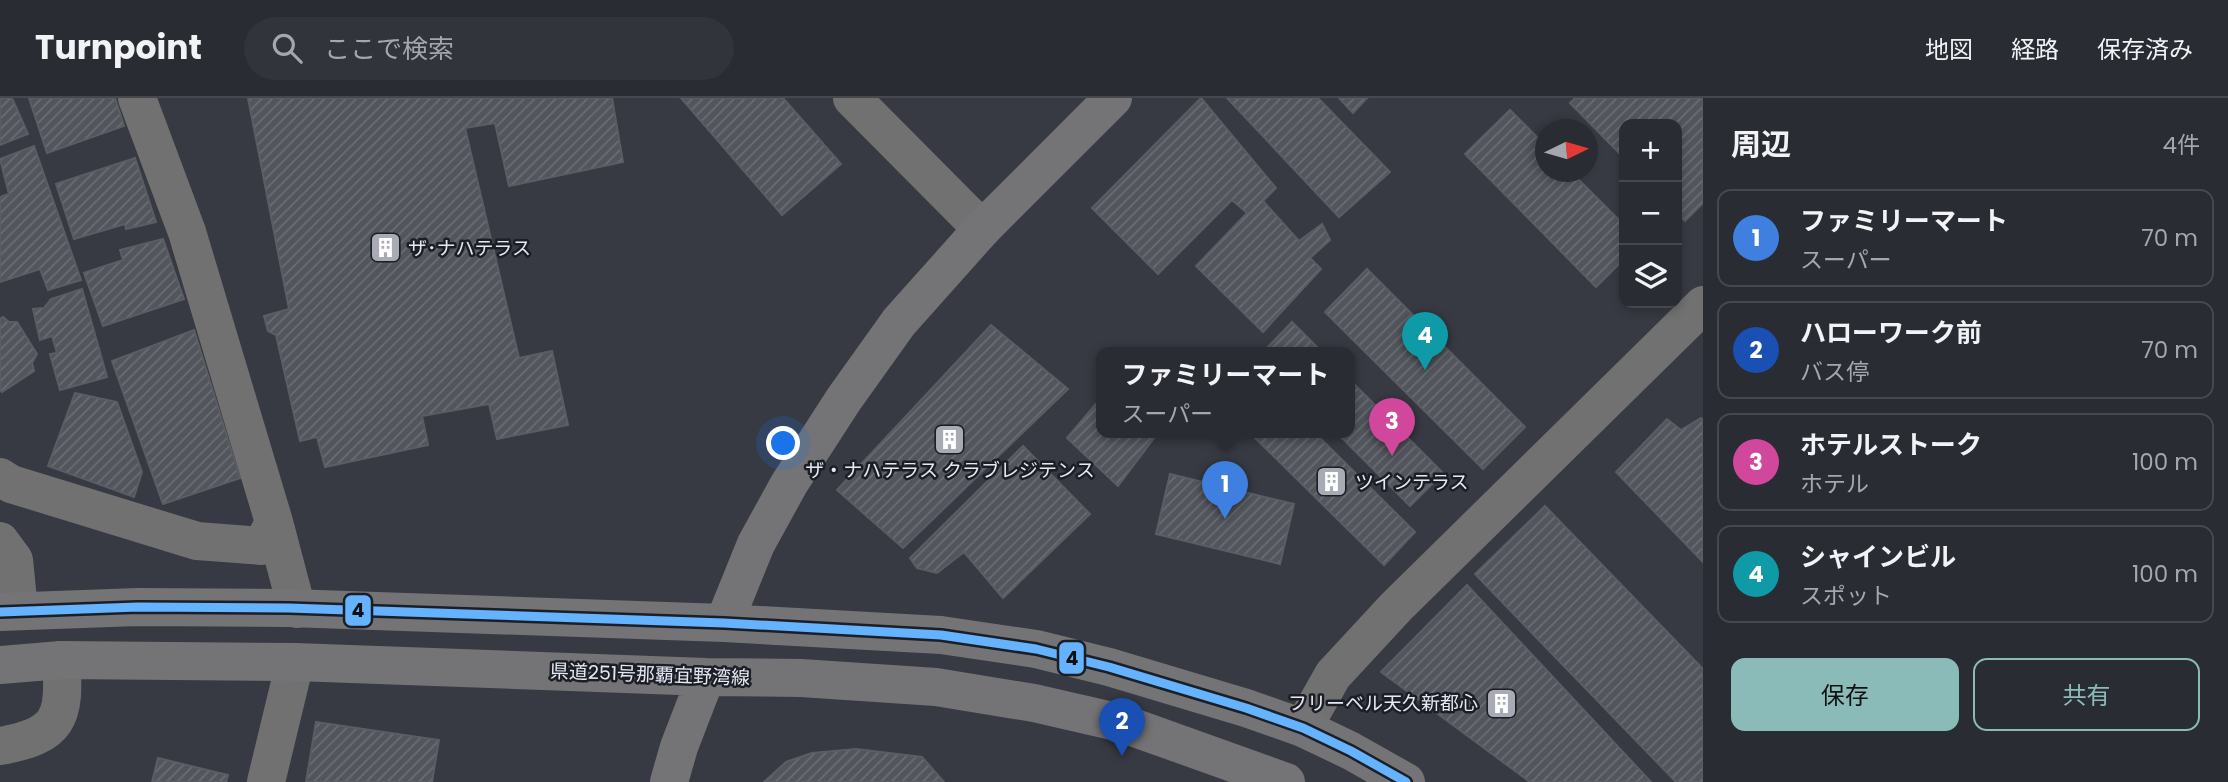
<!DOCTYPE html>
<html lang="ja">
<meta charset="utf-8">
<style>
body{margin:0;font-family:Poppins,"Noto Sans JP",sans-serif;background:#31343a;color:#f1f3f6}
.controls{position:absolute;right:21px;top:21px;display:grid;overflow:hidden;border-radius:14px;box-shadow:0 4px 10px #0003}
.controls button{width:63px;height:63px;display:grid;place-items:center;padding:0;border:0;border-bottom:2px solid #45484d;background:#292c32;color:#f1f3f6;font:35px sans-serif}
.compass{position:absolute;left:1535px;top:21px;width:63px;height:63px;border-radius:50%;background:#292c32;box-shadow:0 4px 10px #0003;rotate:85deg}
.you{position:absolute;left:784px;top:346px;width:24px;height:24px;margin:-18px;border:5px solid #fff;border-radius:50%;background:#1a73e8;box-shadow:0 0 0 10px #1a73e833}
.badge{display:grid;place-items:center;width:46px;height:46px;border-radius:50%;background:#8bbbb9;color:#fff;font-size:23px;font-weight:700}
.pin{position:absolute;translate:-50% -58px;filter:drop-shadow(0 2px 4px #0008)}
.pin::after{content:'';position:absolute;top:37px;width:24px;height:21px;background:inherit;clip-path:polygon(0 0,100% 0,50% 100%)}
.popup{position:absolute;left:1096px;top:249px;width:259px;height:91px;box-sizing:border-box;display:grid;place-content:center;border-radius:14px;background:#292c32;filter:drop-shadow(0 2px 5px #0005);font-size:23px;white-space:nowrap;color:#a5a7ac}
.popup b{font-size:26px;color:#f1f3f6}
.popup::after{content:'';position:absolute;left:50%;top:100%;margin-left:-14px;border:14px solid transparent;border-top-color:#292c32}
.list{margin:0;padding:0;list-style:none}
h2{display:flex;justify-content:space-between;align-items:center;height:91px;margin:0;padding:0 28px;font-size:30px}
h2 small{font-size:23px;font-weight:400;color:#a5a7ac}
.list li{display:grid;grid-template-columns:46px 1fr auto;gap:21px;align-items:center;box-sizing:border-box;height:98px;margin:0 14px 14px;padding:0 14px;border:2px solid #45484d;border-radius:14px}
.list b{display:block;font-size:26px;white-space:nowrap}
.list p{margin:0;font-size:23px;white-space:nowrap;color:#a5a7ac}
.list em{font-size:23px;font-style:normal;color:#a5a7ac}
.actions{display:flex;gap:14px;padding:21px 28px}
.actions a{flex:1;padding:16px 0;border:2px solid #8bbbb9;border-radius:14px;text-align:center;font-size:24px;color:#8bbbb9}
.actions .main{background:#8bbbb9;color:#111}
.icon{flex:none;width:38px;height:38px;fill:none;stroke:currentColor;stroke-width:2;stroke-linecap:round;stroke-linejoin:round}
.map{position:relative;flex:none;width:1703px;height:684px;overflow:hidden}
header{display:flex;align-items:center;gap:42px;box-sizing:border-box;height:98px;padding:0 35px;background:#292c32;border-bottom:2px solid #45484d}
header strong{font-size:33px}
nav{display:flex;gap:38px;margin-inline-start:auto;font-size:24px}
.search{width:490px;height:63px;background:#31343a;display:flex;align-items:center;gap:18px;box-sizing:border-box;padding:0 24px;border-radius:38px;color:#a5a7ac;font-size:26px}
main{display:flex}
aside{flex:1;background:#292c32}
.map>svg:first-child{display:block}
</style>
<header>
<strong>Turnpoint</strong>
<div class="search"><svg class="icon" aria-label="search" viewBox="0 0 24 24"><circle cx="10" cy="10" r="6"/><path d="M15 15l6 6"/></svg>ここで検索</div>
<nav><a>地図</a><a>経路</a><a>保存済み</a></nav>
</header>
<main>
<div class="map">
<svg width="1703" height="684" viewBox="0 0 1703 684">
<defs>
<pattern id="building-hatch" width="6" height="6" patternUnits="userSpaceOnUse" patternTransform="scale(1.75)"><rect width="6" height="6" fill="#52555c"/><path d="M-1 1l2-2M0 6l6-6M5 7l2-2" fill="none" stroke="#6b6d74"/></pattern>
</defs>
<rect width="100%" height="100%" fill="#373a42"/>
<path fill="url(#building-hatch)" stroke="#5b5d64" stroke-width="2" d="M0 0H12L28 36 0 47Z
M29 0H115L124 28 47 55Z
M248 0H612L623 64 509 88 495 25 465 30 519 260 552 253 568 327 497 341 489 306 422 318 428 347 325 369 317 339 300 343 276 237 268 233 264 218 289 211Z
M681 0H783L841 66 782 117Z
M1201 0 1276 90 1263 103 1299 143 1322 126 1330 142 1310 160 1321 171 1263 234 1196 168 1247 115 1232 102 1158 176 1092 110Z
M1227 0H1318L1390 74 1339 119Z
M1339 0H1367L1353 15Z
M1575 0H1703V105L1685 123 1677 114V26H1624V60L1570 5Z
M1510 12 1546 48V74H1571L1624 127V161L1596 189 1465 56Z
M34 48 81 182 48 192 40 171 0 184V99L9 96 0 61Z
M135 60 156 124 126 131 125 126 74 141 56 86Z
M163 141 184 201 103 228 84 175 123 162 120 152Z
M1367 171 1525 329 1483 371 1325 214Z
M82 191 107 279 60 292 50 256 57 255 52 238 40 242 33 211 44 210 51 201Z
M3 219 9 224H17L37 256 32 265 34 273 2 294 0 292V221Z
M1292 224 1323 255H1262Z
M991 227 1068 291 903 450 837 392Z
M194 232 240 380 163 406 112 263Z
M1349 281 1443 375 1410 408 1337 335H1349Z
M75 295 117 304 142 374 134 399 48 368Z
M1101 300V335L1157 336 1118 388 1067 340Z
M1701 320 1703 322V464L1616 374 1667 321 1681 332Z
M1250 335H1315L1415 434 1384 467Z
M1023 348 1090 416 1003 500 964 454 937 475 917 470 910 460Z
M1170 376 1294 406 1280 466 1156 436Z
M1545 408 1703 571V684H1676L1475 476Z
M1467 487 1651 684H1530L1381 574Z
M316 624 439 642 432 684H306Z
M856 651 922 659 944 684H764L786 664 812 655Z
M158 660 228 677 226 684H152Z"/>
<g fill="none" stroke-linecap="round" stroke-linejoin="round">
<path stroke="#727172" stroke-width="38" d="M137 0 187 134 274 424 297 511
M852 0 982 131
M0 379 11 386 197 443 262 448 274 424
M0 443 14 462 19 512
M1303 630 1333 577 1396 509 1703 207
M0 648C59 638 66 620 61 562
M266 684 295 564"/>
<path stroke="#747375" stroke-width="38" d="M0 514 138 509 289 510 724 525 941 537 1036 551 1109 569 1246 610 1303 630 1351 653 1406 684
M724 525 756 446 789 386 844 301 899 224 982 131 1113 0
M0 567 61 562 295 564 706 579 801 580 936 589 1034 605 1121 625 1286 684
M669 684 679 649 706 579"/>
<defs>
<path id="bus-1" d="M0 514 138 509 289 510 724 525 941 537 1036 551 1109 569 1246 610 1303 630 1351 653 1406 684"/>
</defs>
<use href="#bus-1" stroke="#1c1e26" stroke-width="14"/>
<use href="#bus-1" stroke="#65b2ff" stroke-width="9"/>
</g>
<defs>
<symbol id="building-square" viewBox="-11 -11 22 22"><rect x="-9" y="-9" width="18" height="18" rx="4" fill="#a8abb4" stroke="#1c1e26"/><path d="M-4-6H4V6H1V3H-1V6H-4ZM-2.5-4.3h1.7v1.8h-1.7ZM.8-4.3h1.7v1.8H.8ZM-2.5-1h1.7V.8h-1.7ZM.8-1h1.7V.8H.8Z" fill="#fff"/></symbol>
</defs>
<g fill-rule="evenodd">
<use href="#building-square" x="368" y="132" width="35" height="35"/>
<use href="#building-square" x="932" y="324" width="35" height="35"/>
<use href="#building-square" x="1314" y="366" width="35" height="35"/>
<use href="#building-square" x="1484" y="588" width="35" height="35"/>
</g>
<g text-anchor="middle" stroke-width="5" stroke-linejoin="round" paint-order="stroke">
<g font-size="19" fill="#e5e8f2" stroke="#1c1e26" text-anchor="start">
<text x="408" y="157">ザ･ナハテラス</text>
<text x="950" y="379" text-anchor="middle">ザ・ナハテラス クラブレジテンス</text>
<text x="1355" y="391">ツインテラス</text>
<text x="1478" y="612" text-anchor="end">フリーベル天久新都心</text>
</g>
<g font-size="19" fill="#e5e8f2" stroke="#1c1e26">
<text transform="translate(650 576) rotate(2)" y="7">県道251号那覇宜野湾線</text>
</g>
</g>
<g stroke="#1c1e26" stroke-width="2.5">
<rect x="344" y="496" width="28" height="33" rx="7" fill="#65b2ff"/>
<rect x="1058" y="543" width="27" height="34" rx="7" fill="#65b2ff"/>
</g>
<g font-size="19" text-anchor="middle" font-weight="bold" fill="#111">
<text x="358" y="519">4</text>
<text x="1072" y="567">4</text>
</g>
</svg>
<div class="controls">
<button>+</button>
<button>−</button>
<button><svg class="icon" aria-label="layers" viewBox="0 0 24 24"><path d="M12 4l9 5-9 5-9-5zM3 14l9 5 9-5"/></svg></button>
</div>
<svg class="compass" viewBox="-18 -18 36 36"><path d="M0-13l5 13h-10z" fill="#e53935"/><path d="M0 13l5-13h-10z" fill="#a5a7ac"/></svg>
<div class="you"></div>
<div class="pin badge" style="left:1225px;top:421px;background:#3f7fe0">1</div>
<div class="popup"><b>ファミリーマート</b>スーパー</div>
<div class="pin badge" style="left:1122px;top:658px;background:#1a4fb4">2</div>
<div class="pin badge" style="left:1392px;top:358px;background:#d1479c">3</div>
<div class="pin badge" style="left:1425px;top:272px;background:#0f9aa8">4</div>
</div>
<aside>
<h2>周辺<small>4件</small></h2>
<ul class="list">
<li><span class="badge" style="background:#3f7fe0">1</span><div><b>ファミリーマート</b><p>スーパー</p></div><em>70 m</em></li>
<li><span class="badge" style="background:#1a4fb4">2</span><div><b>ハローワーク前</b><p>バス停</p></div><em>70 m</em></li>
<li><span class="badge" style="background:#d1479c">3</span><div><b>ホテルストーク</b><p>ホテル</p></div><em>100 m</em></li>
<li><span class="badge" style="background:#0f9aa8">4</span><div><b>シャインビル</b><p>スポット</p></div><em>100 m</em></li>
</ul>
<div class="actions"><a class="main">保存</a><a>共有</a></div>
</aside>
</main>
